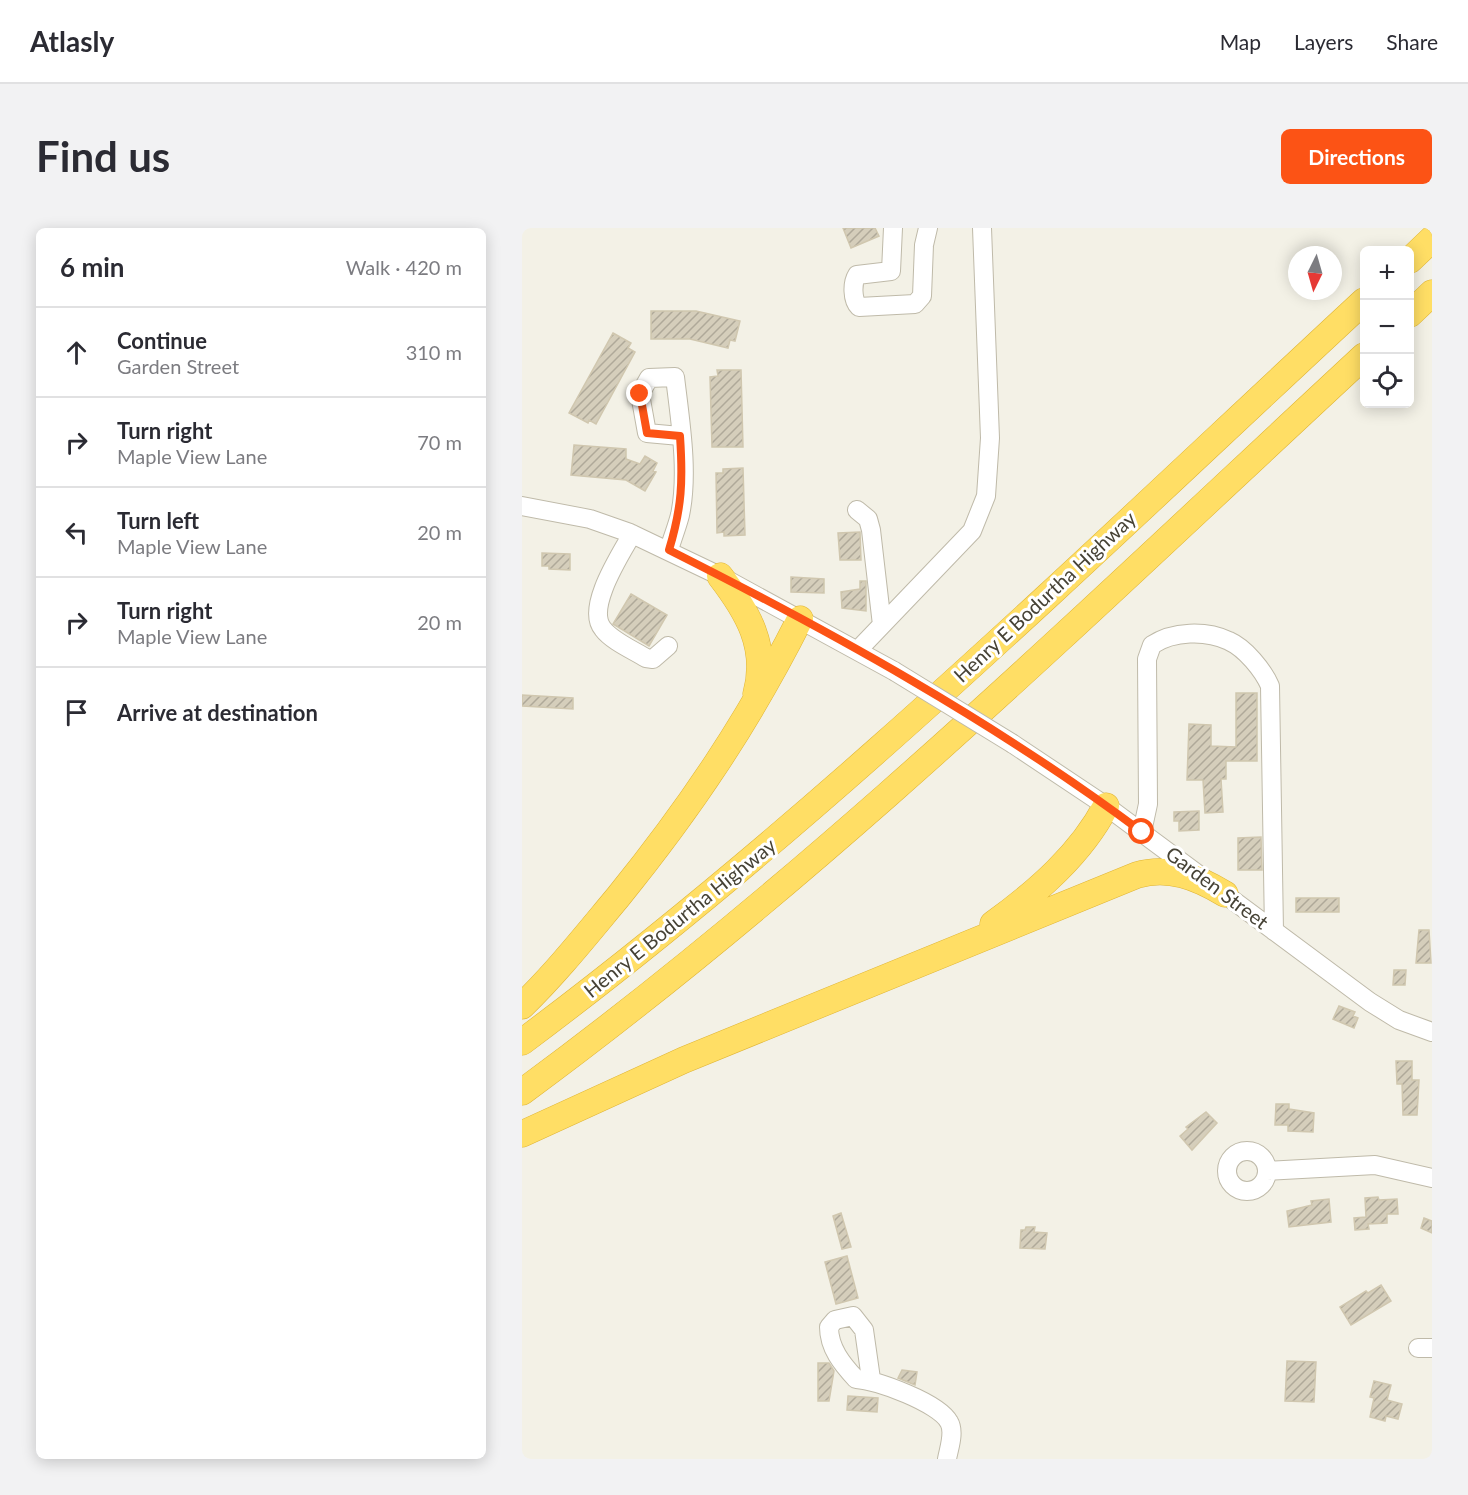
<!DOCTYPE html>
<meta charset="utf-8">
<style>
body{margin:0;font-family:Lato,sans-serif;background:#f2f2f3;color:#2b2b33}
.controls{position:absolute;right:18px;top:18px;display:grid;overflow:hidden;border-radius:9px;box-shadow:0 3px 15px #0003}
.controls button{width:54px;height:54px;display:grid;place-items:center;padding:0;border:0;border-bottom:2px solid #e1e1e2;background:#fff;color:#2b2b33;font:30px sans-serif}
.compass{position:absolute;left:766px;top:18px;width:54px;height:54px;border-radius:50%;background:#fff;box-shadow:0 3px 15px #0003;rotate:185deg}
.stop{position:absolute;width:18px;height:18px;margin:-14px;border:4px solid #fc5315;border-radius:50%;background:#fff}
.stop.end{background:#fc5315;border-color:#fff;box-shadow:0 2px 6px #0008}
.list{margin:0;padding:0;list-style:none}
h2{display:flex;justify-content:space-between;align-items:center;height:78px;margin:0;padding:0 24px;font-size:26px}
h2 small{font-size:20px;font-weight:400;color:#7c7c81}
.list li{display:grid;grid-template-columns:39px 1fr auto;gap:18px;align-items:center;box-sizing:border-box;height:90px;padding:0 24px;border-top:2px solid #e1e1e2}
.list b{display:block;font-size:22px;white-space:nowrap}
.list p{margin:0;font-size:20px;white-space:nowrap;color:#7c7c81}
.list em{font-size:20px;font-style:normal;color:#7c7c81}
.icon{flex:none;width:33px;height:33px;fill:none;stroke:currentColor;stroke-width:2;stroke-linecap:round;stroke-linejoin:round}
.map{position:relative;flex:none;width:910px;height:1231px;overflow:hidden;border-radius:9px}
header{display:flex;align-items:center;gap:36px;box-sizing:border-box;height:84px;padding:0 30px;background:#fff;border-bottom:2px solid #e1e1e2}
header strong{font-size:28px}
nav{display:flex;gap:33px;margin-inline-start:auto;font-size:21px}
.intro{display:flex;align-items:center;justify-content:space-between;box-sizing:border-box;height:144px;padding:0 36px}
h1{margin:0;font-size:42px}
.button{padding:15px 27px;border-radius:9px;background:#fc5315;color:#fff;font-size:21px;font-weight:700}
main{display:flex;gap:36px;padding:0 36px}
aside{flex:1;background:#fff;border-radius:9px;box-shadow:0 3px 15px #0003}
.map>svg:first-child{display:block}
</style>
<header>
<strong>Atlasly</strong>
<nav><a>Map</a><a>Layers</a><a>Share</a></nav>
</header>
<div class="intro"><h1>Find us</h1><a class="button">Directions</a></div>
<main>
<aside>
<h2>6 min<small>Walk · 420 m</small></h2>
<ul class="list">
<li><svg class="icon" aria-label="ahead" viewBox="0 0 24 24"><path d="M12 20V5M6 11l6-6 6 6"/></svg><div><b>Continue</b><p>Garden Street</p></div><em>310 m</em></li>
<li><svg class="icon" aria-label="right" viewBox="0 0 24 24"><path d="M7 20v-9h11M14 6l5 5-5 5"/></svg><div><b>Turn right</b><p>Maple View Lane</p></div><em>70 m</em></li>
<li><svg class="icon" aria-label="left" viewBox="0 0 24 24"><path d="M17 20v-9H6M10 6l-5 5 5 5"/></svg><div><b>Turn left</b><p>Maple View Lane</p></div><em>20 m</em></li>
<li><svg class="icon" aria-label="right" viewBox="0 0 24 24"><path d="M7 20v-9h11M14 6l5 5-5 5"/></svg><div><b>Turn right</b><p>Maple View Lane</p></div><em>20 m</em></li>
<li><svg class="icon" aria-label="arrive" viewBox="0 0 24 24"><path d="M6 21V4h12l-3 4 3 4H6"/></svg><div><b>Arrive at destination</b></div></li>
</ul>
</aside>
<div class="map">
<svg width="910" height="1231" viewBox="0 0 910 1231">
<defs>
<pattern id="building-hatch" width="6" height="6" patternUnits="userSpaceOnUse" patternTransform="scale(1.5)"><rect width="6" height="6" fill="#d5cebb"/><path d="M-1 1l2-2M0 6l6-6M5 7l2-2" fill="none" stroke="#afa999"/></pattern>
</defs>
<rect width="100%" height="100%" fill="#f3f1e6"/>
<path fill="url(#building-hatch)" stroke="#d0c7af" stroke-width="1.5" d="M321 0H353L357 8 329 20Z
M129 83H174L218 93 213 113 208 112 206 120 168 111H129Z
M91 105 109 115 106 120 113 124 74 196 67 192 66 195 47 185Z
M195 142H219L221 219H190L188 149 196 148Z
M52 217 104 221V231L118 236 123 228 135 235 131 243 134 244 123 263 104 252 49 247Z
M221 240 223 307 202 308V304L195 305 194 245H201V241Z
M338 304 339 332H318L316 305Z
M20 325 48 326V342L27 341V338H20Z
M269 349 302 351V365L269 364Z
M338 353H344V383L320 380 319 364 338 361Z
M109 366 145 387 127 418 91 396Z
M714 465H735V533H704V551H699L701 584 683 585 681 552H665L667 496 689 497V518L714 519Z
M0 467 51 470V481L0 478Z
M677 583V602L657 603V593H652V584Z
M739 609 740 642H716V610Z
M774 670H817V684H774Z
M897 702H907L909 735H894Z
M872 742H884L883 757H871Z
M817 778 833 784 831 788 836 790 832 800 811 791Z
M874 833H890V852H897L895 887H881L880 856H875Z
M754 876H767V881L792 885 791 904 766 903V897H753Z
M684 884 695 895 670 922 658 908 666 901 664 899Z
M856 969 857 972 875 971 876 986H865V995L846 996 847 1001 833 1002 832 990 844 989 843 970Z
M807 971 809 994 767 999 765 983 790 977 789 973Z
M319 985 329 1019 320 1021 311 988Z
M902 990 910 993V1005L899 1000Z
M504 999H513L512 1004 525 1005 523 1021 498 1020 499 1002H503Z
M325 1028 336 1070 314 1076 303 1034Z
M859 1057 869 1073 829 1097 818 1079 844 1063 846 1065Z
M765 1133 794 1134 792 1174 763 1173Z
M296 1135H307L312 1143 307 1173H296Z
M380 1142 395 1144 393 1157 376 1150Z
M852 1153 869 1157 865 1172 880 1176 876 1191 864 1188 863 1193 848 1189 852 1170 848 1169Z
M326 1168 356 1170 355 1184 325 1182Z"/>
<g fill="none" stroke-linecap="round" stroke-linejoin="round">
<defs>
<path id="minor" d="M371 0 369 43 335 47C330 55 330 72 337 79L393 76 400 68 402 17 406 0
M0 278 68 291 108 305 198 348 372 443
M335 282 346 291 349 302 360 397
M110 306C99 326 63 380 81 401 90 413 111 422 124 430L131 431 146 418
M147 322C150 311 155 299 158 287 167 244 158 192 153 149L127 150 118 166 125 205 158 208
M336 422 450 303 464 268 468 210 460 0
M491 516 584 578 848 774 877 792 910 804
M620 604 626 576 625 431 630 417C651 403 684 402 707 413 723 420 741 442 748 458L752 703
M705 943a20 20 0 1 1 40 0a20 20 0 1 1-40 0Z
M745 943 853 937 910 950
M896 1120H910
M349 1151 342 1102 331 1088 313 1092 307 1099C307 1120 320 1136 334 1151 355 1152 417 1175 427 1194 433 1204 427 1220 425 1231"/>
<path id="highway" d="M888 32 910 11
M888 86 910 65
M198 348C225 383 247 419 234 466
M471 696C515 664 559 626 584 578
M0 778C35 744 65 706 96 669 169 579 226 494 278 391
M0 814C300 590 568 327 842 73
M0 864C301 643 569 381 842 128
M0 906 162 832 615 647C647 638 675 649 703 666"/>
</defs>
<use href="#minor" stroke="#bfbaa9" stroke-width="20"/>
<use href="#highway" stroke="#dfb435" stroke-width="27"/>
<use href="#minor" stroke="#fff" stroke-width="18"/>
<use href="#highway" stroke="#ffde65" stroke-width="26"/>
<defs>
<path id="minor-bridge" d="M372 443 491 516"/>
</defs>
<use href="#minor-bridge" stroke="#bfbaa9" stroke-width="20" stroke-linecap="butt"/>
<use href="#minor-bridge" stroke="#fff" stroke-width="18"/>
</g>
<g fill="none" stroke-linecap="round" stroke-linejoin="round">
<path stroke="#fc5315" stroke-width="8" d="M118 166 125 205 158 208C161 253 160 279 147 322 310 404 473 494 620 604"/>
</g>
<g text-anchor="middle" stroke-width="6" stroke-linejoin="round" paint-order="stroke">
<g font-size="20" fill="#464235" stroke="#fff">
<text transform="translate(523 369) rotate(-43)" y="7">Henry E Bodurtha Highway</text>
<text transform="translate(695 660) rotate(37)" y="7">Garden Street</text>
<text transform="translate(158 690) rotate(-39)" y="7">Henry E Bodurtha Highway</text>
</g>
</g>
</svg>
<div class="controls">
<button>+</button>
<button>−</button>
<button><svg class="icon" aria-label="locate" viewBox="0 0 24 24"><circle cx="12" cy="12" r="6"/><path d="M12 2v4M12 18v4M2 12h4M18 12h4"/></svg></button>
</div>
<svg class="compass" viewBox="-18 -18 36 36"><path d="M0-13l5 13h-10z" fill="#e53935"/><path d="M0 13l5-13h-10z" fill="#7c7c81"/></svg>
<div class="stop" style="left:620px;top:604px"></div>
<div class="stop end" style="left:118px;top:166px"></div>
</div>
</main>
